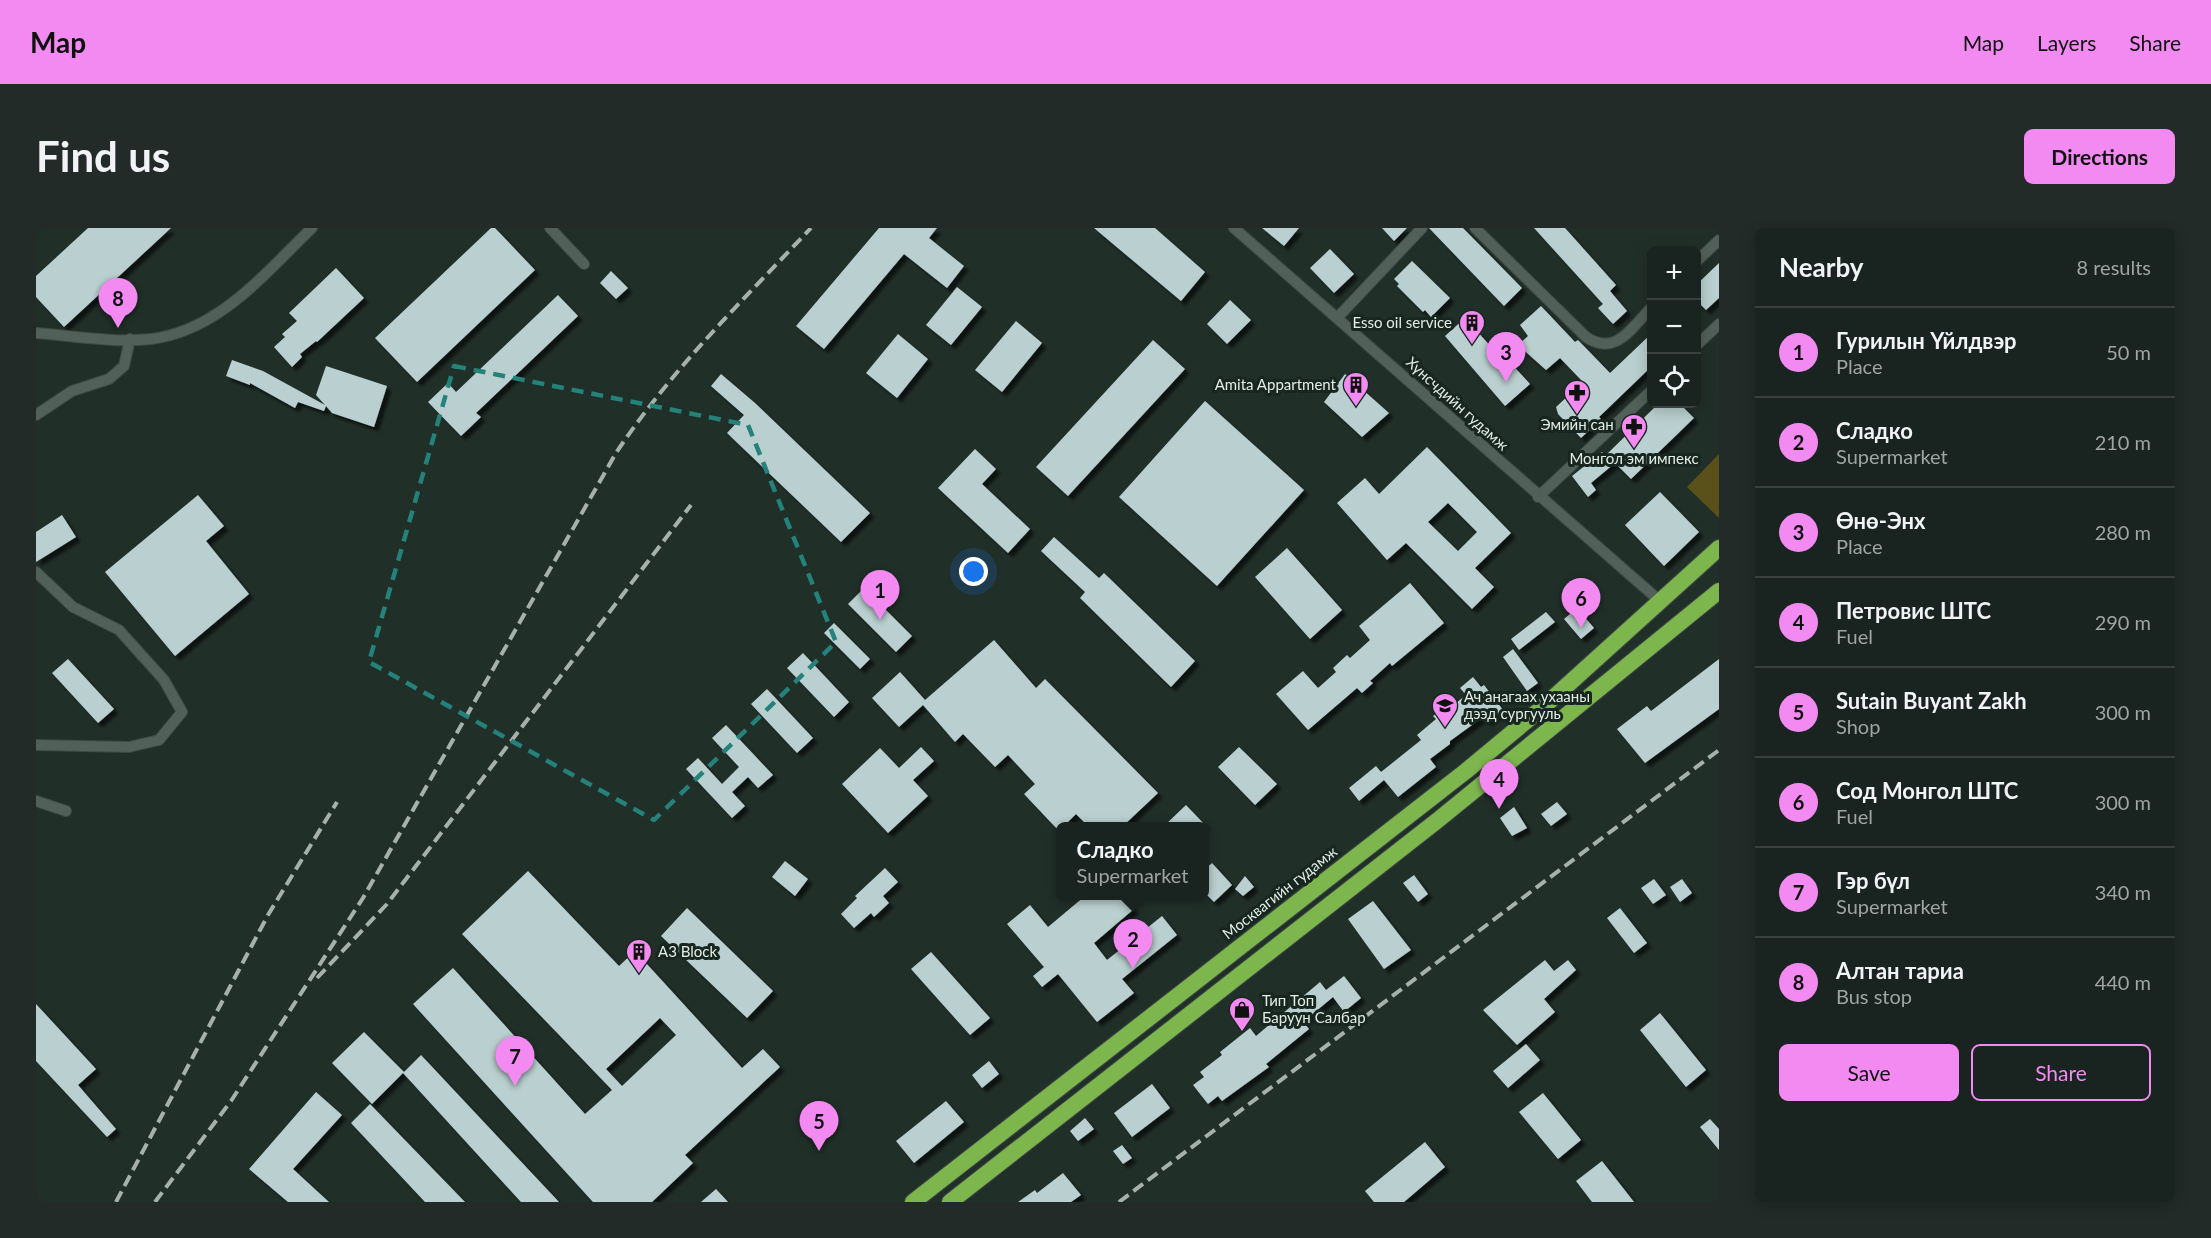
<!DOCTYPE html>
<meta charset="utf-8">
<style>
body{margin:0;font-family:Lato,sans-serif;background:#222b28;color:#f1f3f6}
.controls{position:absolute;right:18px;top:18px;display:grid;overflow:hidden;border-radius:9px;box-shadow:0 3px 15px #0003}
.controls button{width:54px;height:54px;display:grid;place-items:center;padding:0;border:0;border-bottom:2px solid #37403d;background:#19231f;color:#f1f3f6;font:30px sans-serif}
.you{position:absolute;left:938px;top:344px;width:21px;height:21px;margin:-15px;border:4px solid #fff;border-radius:50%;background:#1a73e8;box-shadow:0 0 0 9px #1a73e833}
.badge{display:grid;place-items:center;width:39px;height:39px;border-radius:50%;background:#f28af2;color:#111;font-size:20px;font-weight:700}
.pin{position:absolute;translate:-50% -50px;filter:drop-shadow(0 2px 3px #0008)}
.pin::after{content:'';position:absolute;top:32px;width:21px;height:18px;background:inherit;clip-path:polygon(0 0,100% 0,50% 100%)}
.popup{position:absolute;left:1020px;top:594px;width:153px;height:78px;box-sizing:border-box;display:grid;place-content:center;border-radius:9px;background:#19231f;filter:drop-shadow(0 2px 4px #0005);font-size:20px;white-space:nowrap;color:#9fa4a4}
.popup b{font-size:22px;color:#f1f3f6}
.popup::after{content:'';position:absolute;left:50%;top:100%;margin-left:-12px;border:12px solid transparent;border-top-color:#19231f}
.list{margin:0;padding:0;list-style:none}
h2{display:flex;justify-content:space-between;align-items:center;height:78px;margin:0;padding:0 24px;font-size:26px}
h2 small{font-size:20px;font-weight:400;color:#9fa4a4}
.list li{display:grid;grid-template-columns:39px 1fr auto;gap:18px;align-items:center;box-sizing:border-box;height:90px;padding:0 24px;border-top:2px solid #37403d}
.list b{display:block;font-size:22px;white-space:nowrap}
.list p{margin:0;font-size:20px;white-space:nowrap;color:#9fa4a4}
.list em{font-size:20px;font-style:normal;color:#9fa4a4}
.actions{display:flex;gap:12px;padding:18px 24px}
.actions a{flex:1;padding:14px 0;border:2px solid #f28af2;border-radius:9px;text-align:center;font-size:21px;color:#f28af2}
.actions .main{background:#f28af2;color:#111}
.icon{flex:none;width:33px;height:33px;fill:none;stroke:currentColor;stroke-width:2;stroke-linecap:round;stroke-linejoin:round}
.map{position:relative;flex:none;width:1683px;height:974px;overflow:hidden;border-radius:9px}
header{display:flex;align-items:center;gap:36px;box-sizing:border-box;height:84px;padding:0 30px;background:#f28af2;color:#111}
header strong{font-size:28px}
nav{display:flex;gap:33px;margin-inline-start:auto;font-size:21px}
.intro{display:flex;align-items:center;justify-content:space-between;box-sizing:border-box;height:144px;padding:0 36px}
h1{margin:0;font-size:42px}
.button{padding:15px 27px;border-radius:9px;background:#f28af2;color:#111;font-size:21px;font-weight:700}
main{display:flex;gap:36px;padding:0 36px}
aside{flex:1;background:#19231f;border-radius:9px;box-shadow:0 3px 15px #0003}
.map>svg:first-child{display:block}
</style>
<header>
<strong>Map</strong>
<nav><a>Map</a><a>Layers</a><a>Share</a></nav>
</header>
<div class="intro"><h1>Find us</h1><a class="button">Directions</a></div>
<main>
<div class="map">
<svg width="1683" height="974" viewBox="0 0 1683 974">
<defs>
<filter id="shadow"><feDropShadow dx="4.5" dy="4.5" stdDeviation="1.5" flood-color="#0009"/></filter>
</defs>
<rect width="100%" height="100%" fill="#212f29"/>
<path fill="#5a511a" d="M1683 226V290L1651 259Z"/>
<path fill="#bacfcf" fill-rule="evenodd" filter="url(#shadow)" d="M52 0H135L28 99 0 69V48Z
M455 0H459L499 42 381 154 339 110Z
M843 0H901L893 10 928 38 911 60 868 26 788 121 760 98Z
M1058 0H1119L1169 44 1145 73Z
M1226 0H1263L1248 18Z
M1346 0H1371L1358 13Z
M1393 0H1427L1486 60 1468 78Z
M1498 0H1529L1580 57 1574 63 1591 83 1577 96 1562 80 1567 76Z
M1294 21 1318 46 1298 65 1274 40Z
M1376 33 1414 70 1395 89 1389 82 1387 84 1361 58 1363 56 1358 51Z
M1683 35V70L1670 82 1660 72V57Z
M300 40 328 70 281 114 280 113 264 126 266 129 256 139 238 119 249 109 246 106 261 93 253 85Z
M575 43 592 60 580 71 564 55Z
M921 59 946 79 915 117 890 97Z
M522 67 542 88 440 185 445 189 425 208 392 174 412 155 420 164Z
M1194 72 1215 92 1191 116 1171 96Z
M1505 78 1539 114 1542 112 1574 145 1616 105V138L1563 189 1565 191 1545 210 1522 186 1520 179 1547 154 1524 130 1510 142 1482 117 1492 108 1484 97Z
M1429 90 1468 133 1471 131 1494 156 1469 178 1409 108Z
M980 93 1006 115 966 164 939 142Z
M862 106 892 131 861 170 830 145Z
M1117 112 1149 141 1032 268 1000 239Z
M196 132 227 143 289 177 280 167 290 138 351 158 338 199 296 185 290 178 288 183 262 174 259 180 214 155V157L190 148Z
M685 146 719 175 834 285 805 314 691 205 708 187 675 158Z
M1309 146 1353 185 1326 209 1288 174Z
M1169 173 1268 262 1181 358 1083 269Z
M1622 176H1644L1658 190 1595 251 1579 235 1555 255 1560 262 1552 269 1536 248 1566 224 1569 228Z
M1391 219 1475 305 1439 340 1458 359 1436 381 1370 315 1351 332 1301 275 1329 250 1343 266ZM1412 275 1441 304 1422 323 1392 294Z
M939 221 960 241 946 256 994 301 972 325 902 260Z
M1624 264 1663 304 1628 338 1589 297Z
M162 267 188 298 170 313 213 366 139 428 69 344Z
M26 287 40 309 0 334V304Z
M1018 309 1063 350 1068 345 1159 433 1135 459 1044 370 1049 364 1005 323Z
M1251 320 1306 382 1274 411 1219 349Z
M1374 355 1408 395 1356 438 1354 435 1334 453 1337 455 1326 465 1321 460 1272 502 1240 466 1267 443 1282 460 1300 444 1297 440 1311 427 1314 430 1334 412 1323 398Z
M828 360 876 408 860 424 812 376Z
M1541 380 1558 400 1545 411 1528 391Z
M1510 384 1519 394 1483 422 1475 411Z
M798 395 834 431 824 441 788 405Z
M958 412 1000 460 1009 451 1122 565 1087 598H1052L1040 586 1023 603 988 566 999 556 972 527 959 539 927 506 919 514 887 477 863 499 836 470 864 444 889 472Z
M1477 421 1502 455 1491 463 1467 429Z
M767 425 813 474 798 489 751 440Z
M32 431 78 481 62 495 16 445Z
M1683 431V481L1609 535 1581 501 1611 478 1615 483Z
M1437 449 1445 459 1448 457 1467 482 1451 494 1447 489 1414 513V516L1394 531 1400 539 1362 569 1348 552 1323 573 1313 560 1340 538 1345 544 1385 512 1381 507 1400 491 1397 488 1408 480 1410 483 1430 467 1424 460Z
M731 461 777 510 761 525 715 476Z
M690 497 737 547 722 560 712 549 696 564 709 578 696 590 650 541 662 530 686 556 703 539 676 510Z
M885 519 898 533 877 552 892 568 852 605 806 556 844 520 863 540Z
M1203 519 1241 556 1219 577 1182 539Z
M1521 574 1531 586 1515 598 1505 586Z
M1150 577 1170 598H1128Z
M1478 579 1491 600 1476 608 1464 590Z
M749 633 772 651 759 668 736 649Z
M1176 635 1196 657 1178 674 1169 665V641Z
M849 640 862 654 847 668 853 675 838 689 835 685 818 700 805 686 821 670 819 668Z
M492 643 583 738 599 723 706 840 727 821 744 839 649 927 657 935 616 974H557L377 776 417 740 549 886 576 862 426 706ZM624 790 640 807 586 858 570 841Z
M1378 647 1392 666 1382 674 1367 655Z
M1209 648 1218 659 1207 668 1199 661Z
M1618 651 1630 667 1617 676 1605 660Z
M1646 651 1656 665 1644 674 1634 659Z
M1049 668H1086L1098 681 1058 715 1071 732 1126 688 1141 707 1086 751 1098 765 1061 794 1022 746 1006 759 997 748 1008 739 971 696 994 677 1012 699Z
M1337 673 1375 722 1348 741 1312 691Z
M651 680 737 763 711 790 625 708Z
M1584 680 1611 715 1598 725 1571 690Z
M895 724 954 790 934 807 875 741Z
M1509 732 1518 743 1532 732 1540 742 1508 771 1519 784 1481 817 1447 782Z
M1308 748 1325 770 1308 784 1297 769 1267 794 1273 801 1230 836 1233 839 1186 873 1182 868 1172 876 1157 857 1168 849 1164 844 1186 827 1184 824 1214 800 1220 808 1284 754 1290 762Z
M0 776 60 841 42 857 80 901 71 909 0 833Z
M1624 785 1670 842 1650 859 1604 802Z
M328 804 368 844 385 827 523 974H485L367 845 336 876 296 835Z
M1490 816 1504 832 1472 860 1457 843Z
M953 833 963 846 946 860 936 847Z
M1116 856 1134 880 1096 909 1078 885Z
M280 864 306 887 257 941 293 974H252L213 941Z
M1507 865 1545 912 1522 931 1483 884Z
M910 873 928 894 878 935 860 913Z
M334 876 429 974H389L315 895Z
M1049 890 1058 901 1042 913 1034 903Z
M1674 891 1683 901V922L1664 899Z
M1389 914 1409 939 1368 974H1338L1329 963Z
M1086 917 1096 930 1087 936 1077 923Z
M1566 933 1598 974H1556L1540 953Z
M1027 945 1045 967 1035 974H982L999 962 1001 965Z
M680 961 692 974H665Z"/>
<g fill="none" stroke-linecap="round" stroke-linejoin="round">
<defs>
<path id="minor" d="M514 0 548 36
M1198 0 1625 374
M1439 0 1550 109C1580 129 1595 100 1616 79
M1660 34 1683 12
M1302 89 1386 0
M0 105C37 108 78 115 115 111 183 103 230 44 276 0
M1660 118 1683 96
M0 187 36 163 73 151 88 138 94 111
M1502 269 1616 162
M0 344 37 379 83 402 128 452 146 484 123 512 93 519 0 517
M0 573 30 583"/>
<path id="trunk" d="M877 974 1430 543 1506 480 1683 320
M914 974 1402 592 1683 363"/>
</defs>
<use href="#minor" stroke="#3e4a44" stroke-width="12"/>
<use href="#trunk" stroke="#3e4a44" stroke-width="18"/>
<use href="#minor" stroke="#516059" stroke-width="10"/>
<use href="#trunk" stroke="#7eb64e" stroke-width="16"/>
<path stroke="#a7b1ac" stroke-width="4" stroke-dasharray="12 6" stroke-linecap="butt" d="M281 750 351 676 655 277
M80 974 232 687 301 574
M119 974 195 873 327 670 580 225C635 142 707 72 775 0
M1083 974 1683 522"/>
</g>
<path fill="none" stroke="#24827a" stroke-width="4.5" stroke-dasharray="12 8" stroke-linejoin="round" d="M418 138 712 197 800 414 618 592 333 434Z"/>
<defs>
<symbol id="building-pin" viewBox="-11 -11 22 30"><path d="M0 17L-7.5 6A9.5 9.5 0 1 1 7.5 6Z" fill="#f28af2" stroke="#17261f"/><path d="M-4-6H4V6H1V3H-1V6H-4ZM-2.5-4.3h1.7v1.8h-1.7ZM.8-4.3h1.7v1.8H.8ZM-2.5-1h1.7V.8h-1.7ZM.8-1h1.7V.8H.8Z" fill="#111"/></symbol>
<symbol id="pharmacy-pin" viewBox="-11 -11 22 30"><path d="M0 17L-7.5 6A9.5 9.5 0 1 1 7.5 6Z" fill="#f28af2" stroke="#17261f"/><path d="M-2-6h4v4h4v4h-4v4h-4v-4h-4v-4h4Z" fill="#111"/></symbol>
<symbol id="university-pin" viewBox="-11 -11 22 30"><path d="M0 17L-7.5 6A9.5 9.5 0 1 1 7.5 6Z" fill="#f28af2" stroke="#17261f"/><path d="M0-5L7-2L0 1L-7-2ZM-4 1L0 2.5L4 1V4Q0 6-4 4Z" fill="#111"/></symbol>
<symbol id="shop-pin" viewBox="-11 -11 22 30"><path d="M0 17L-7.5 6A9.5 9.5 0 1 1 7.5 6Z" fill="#f28af2" stroke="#17261f"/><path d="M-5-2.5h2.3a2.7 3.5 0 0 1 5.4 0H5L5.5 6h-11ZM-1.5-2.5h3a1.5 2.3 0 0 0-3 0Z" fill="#111"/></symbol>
</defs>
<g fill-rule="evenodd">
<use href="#building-pin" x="1421" y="80" width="30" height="40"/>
<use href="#building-pin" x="1305" y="142" width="30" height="40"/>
<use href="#pharmacy-pin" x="1526" y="150" width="30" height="40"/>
<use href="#pharmacy-pin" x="1583" y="184" width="30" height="40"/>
<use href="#university-pin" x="1394" y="463" width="30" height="40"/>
<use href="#building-pin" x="588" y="709" width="30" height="40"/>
<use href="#shop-pin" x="1191" y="767" width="30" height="40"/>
</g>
<g text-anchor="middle" stroke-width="6" stroke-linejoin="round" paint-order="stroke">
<g font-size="15" fill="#e3ece7" stroke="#17261f" text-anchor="start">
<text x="1416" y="100" text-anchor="end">Esso oil service</text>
<text x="1300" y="162" text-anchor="end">Amita Appartment</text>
<text x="1541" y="202" text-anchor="middle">Эмийн сан</text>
<text x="1598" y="236" text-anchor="middle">Монгол эм импекс</text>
<text x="1428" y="474">Ач анагаах ухааны<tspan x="1428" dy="17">дээд сургууль</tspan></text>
<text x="622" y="729">A3 Block</text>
<text x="1226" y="778">Тип Топ<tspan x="1226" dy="17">Баруун Салбар</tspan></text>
</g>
<g font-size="15" fill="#e3ece7" stroke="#17261f">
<text transform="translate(1421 176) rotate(42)" y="5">Хүнсчдийн гудамж</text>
<text transform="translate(1244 665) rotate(-38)" y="5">Москвагийн гудамж</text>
</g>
</g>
</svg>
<div class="controls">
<button>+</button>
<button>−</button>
<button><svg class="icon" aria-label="locate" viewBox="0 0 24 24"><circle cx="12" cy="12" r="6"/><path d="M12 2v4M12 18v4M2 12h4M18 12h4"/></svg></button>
</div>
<div class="you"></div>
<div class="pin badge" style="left:844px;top:392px">1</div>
<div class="pin badge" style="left:1097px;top:741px">2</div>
<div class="popup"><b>Сладко</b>Supermarket</div>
<div class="pin badge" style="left:1470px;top:154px">3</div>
<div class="pin badge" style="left:1463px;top:581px">4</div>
<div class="pin badge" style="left:783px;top:923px">5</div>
<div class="pin badge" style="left:1545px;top:400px">6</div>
<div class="pin badge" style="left:479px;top:858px">7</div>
<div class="pin badge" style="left:82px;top:100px">8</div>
</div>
<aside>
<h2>Nearby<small>8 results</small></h2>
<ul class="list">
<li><span class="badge">1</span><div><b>Гурилын Үйлдвэр</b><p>Place</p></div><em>50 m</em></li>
<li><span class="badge">2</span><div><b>Сладко</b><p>Supermarket</p></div><em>210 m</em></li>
<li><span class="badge">3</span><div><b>Өнө-Энх</b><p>Place</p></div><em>280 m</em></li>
<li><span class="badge">4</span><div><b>Петровис ШТС</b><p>Fuel</p></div><em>290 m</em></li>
<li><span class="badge">5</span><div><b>Sutain Buyant Zakh</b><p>Shop</p></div><em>300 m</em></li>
<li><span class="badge">6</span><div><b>Сод Монгол ШТС</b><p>Fuel</p></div><em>300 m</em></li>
<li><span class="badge">7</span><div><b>Гэр бүл</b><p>Supermarket</p></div><em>340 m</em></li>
<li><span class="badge">8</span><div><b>Алтан тариа</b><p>Bus stop</p></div><em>440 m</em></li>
</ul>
<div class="actions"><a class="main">Save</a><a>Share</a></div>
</aside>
</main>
